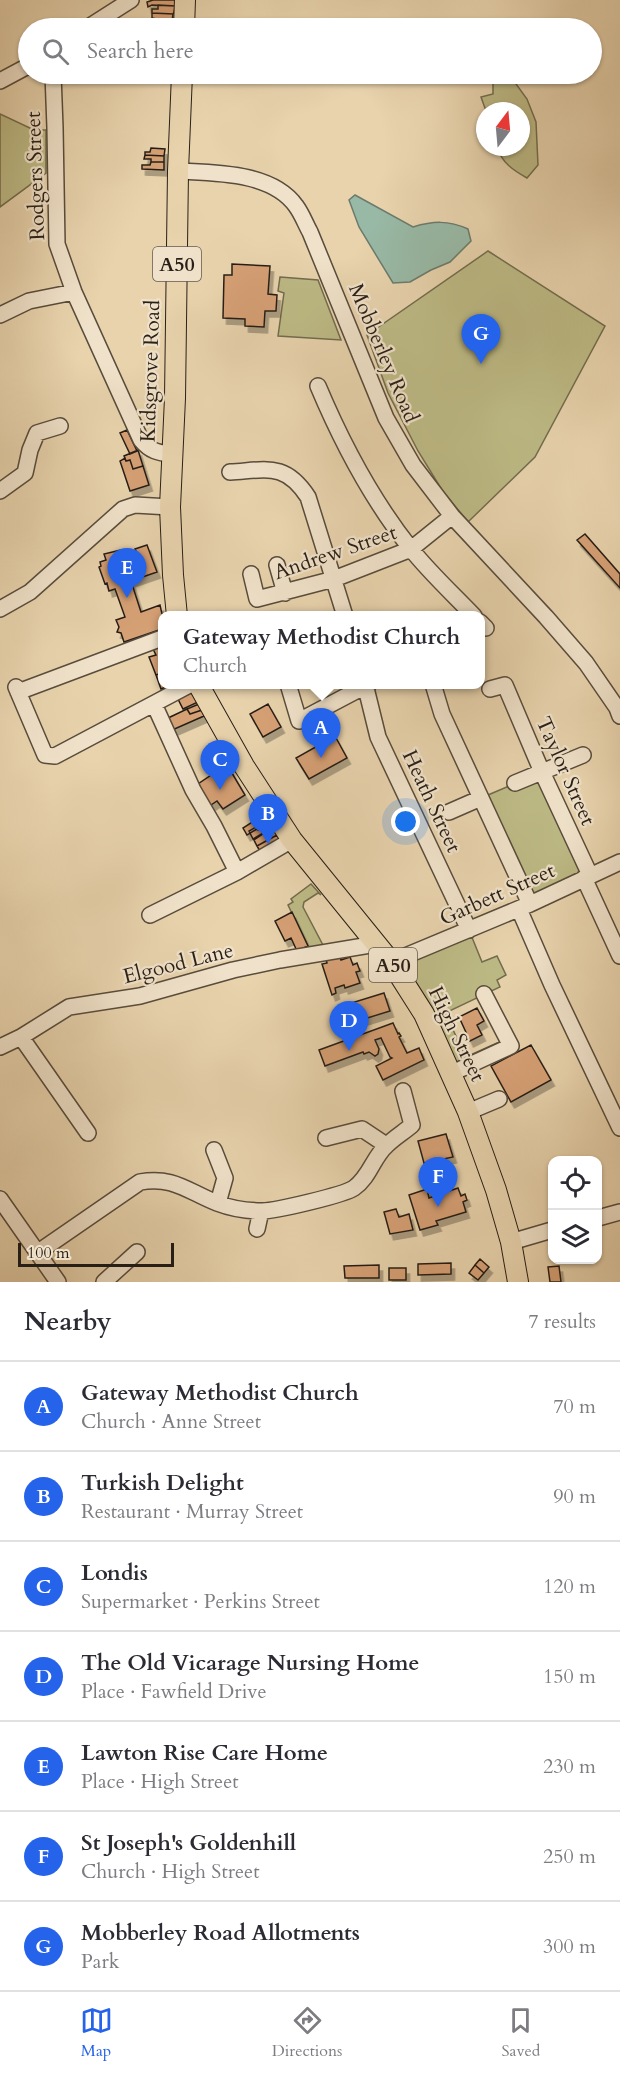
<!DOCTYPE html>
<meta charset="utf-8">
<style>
body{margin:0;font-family:Cardo,serif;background:#f7f7f7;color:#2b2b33}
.controls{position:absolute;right:18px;bottom:18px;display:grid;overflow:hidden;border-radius:12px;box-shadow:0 2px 4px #0004}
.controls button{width:54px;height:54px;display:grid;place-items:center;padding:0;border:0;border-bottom:2px solid #e1e1e2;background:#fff;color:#2b2b33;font:30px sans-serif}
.compass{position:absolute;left:476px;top:102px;width:54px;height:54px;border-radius:50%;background:#fff;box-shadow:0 2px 4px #0004;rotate:16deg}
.scale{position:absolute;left:18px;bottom:15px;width:156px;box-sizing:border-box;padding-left:6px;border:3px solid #281f16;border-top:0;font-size:16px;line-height:21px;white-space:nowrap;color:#281f16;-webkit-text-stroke:4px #f0e2ca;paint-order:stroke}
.you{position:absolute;left:406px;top:822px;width:21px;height:21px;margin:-15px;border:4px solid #fff;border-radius:50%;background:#1a73e8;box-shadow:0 0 0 9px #1a73e833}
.badge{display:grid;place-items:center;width:39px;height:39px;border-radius:50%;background:#2563eb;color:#fff;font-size:20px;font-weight:700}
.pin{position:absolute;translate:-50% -50px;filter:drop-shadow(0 2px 3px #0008)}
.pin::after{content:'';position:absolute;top:32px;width:21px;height:18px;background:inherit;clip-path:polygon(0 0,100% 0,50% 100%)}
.popup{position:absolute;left:158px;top:611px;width:327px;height:78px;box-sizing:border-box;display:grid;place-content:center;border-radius:12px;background:#fff;filter:drop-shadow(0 2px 4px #0005);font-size:20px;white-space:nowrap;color:#7c7c81}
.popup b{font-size:22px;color:#2b2b33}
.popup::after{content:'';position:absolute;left:50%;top:100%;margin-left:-12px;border:12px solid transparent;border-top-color:#fff}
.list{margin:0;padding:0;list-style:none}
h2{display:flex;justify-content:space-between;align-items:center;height:78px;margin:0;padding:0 24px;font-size:26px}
h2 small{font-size:20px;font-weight:400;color:#7c7c81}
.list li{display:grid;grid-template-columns:39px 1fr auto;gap:18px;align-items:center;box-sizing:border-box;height:90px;padding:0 24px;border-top:2px solid #e1e1e2}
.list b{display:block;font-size:22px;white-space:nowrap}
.list p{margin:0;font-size:20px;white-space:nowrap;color:#7c7c81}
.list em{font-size:20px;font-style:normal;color:#7c7c81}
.icon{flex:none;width:33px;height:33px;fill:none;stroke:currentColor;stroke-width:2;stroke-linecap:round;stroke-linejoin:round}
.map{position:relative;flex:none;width:620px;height:1282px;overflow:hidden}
.search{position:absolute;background:#fff;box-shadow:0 2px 4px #0004;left:18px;right:18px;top:18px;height:66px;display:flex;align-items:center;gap:15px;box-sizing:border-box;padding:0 21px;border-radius:33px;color:#7c7c81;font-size:22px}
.sheet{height:708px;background:#fff}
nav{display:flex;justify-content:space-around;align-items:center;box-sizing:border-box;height:84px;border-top:2px solid #e1e1e2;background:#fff;font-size:16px;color:#7c7c81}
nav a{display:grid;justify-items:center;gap:3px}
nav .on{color:#2563eb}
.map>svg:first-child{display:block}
</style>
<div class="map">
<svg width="620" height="1282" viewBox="0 0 620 1282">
<defs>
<filter id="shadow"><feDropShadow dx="3.5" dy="6" stdDeviation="0" flood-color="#0004"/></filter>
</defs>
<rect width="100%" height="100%" fill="#e8d3ad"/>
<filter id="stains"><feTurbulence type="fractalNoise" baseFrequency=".00333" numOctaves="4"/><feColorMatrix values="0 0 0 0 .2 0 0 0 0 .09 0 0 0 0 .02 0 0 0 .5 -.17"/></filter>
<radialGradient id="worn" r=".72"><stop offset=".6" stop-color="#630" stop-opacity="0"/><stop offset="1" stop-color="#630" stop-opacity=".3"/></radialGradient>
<path fill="#bdba85" stroke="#726c4e" stroke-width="1.5" d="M511 77 527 99 536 122 538 165 527 178C513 170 502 163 497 147H521V111H486L481 97 493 94V79Z
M0 114 34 130H46V173L0 207Z
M488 251 605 326 535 457 468 522 442 490 418 451 388 393 367 335Z
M280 277 318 280 341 340 278 336 284 293 278 291Z
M542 772 590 875 530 904 481 798Z
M311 884 321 895 318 893 304 902 303 907 325 949 310 951 288 905 293 902 291 899Z
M469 930 482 962 497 956 506 975 497 980 500 987 445 1013 466 1057 497 1043 501 1051 453 1072 394 960Z"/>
<path fill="#98b9a6" stroke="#6b7b6c" stroke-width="1.5" d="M355 195 413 227C433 221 448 220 468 229L471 241 450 262 431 270 410 282 393 283 359 227 349 200Z"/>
<path fill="#d6a075" stroke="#281f16" stroke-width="1.5" filter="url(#shadow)" d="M153 0H175V6L152 5 148 7 147 2Z
M158 5 175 6 174 12 173 14 152 13V9H158Z
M152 13 173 14 172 21H157V19L152 18Z
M157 21H172V28L151 27V23L157 24Z
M151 148 165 149 164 156 145 155V152H150Z
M145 155 164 156V162H151V159H144Z
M151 162H164V170L142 169V165H150Z
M232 264 270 266 268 294 277 295 276 311H265L264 327 245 326V319L223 318 224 275H232Z
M127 430 137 451 130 454 120 433Z
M138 450 143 466 133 469 130 460 126 461 124 456Z
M125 458 126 461 130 460 133 469 143 466 149 485 130 491 120 461Z
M585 534 620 574V588L577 540Z
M147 545 157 572 131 581 141 612 160 605 162 614 164 615 162 616V629L124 642 121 633 117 632 119 627 116 620 125 617 115 589 109 591 107 583 105 584 99 567 101 566 100 562 106 560 104 554 121 550 124 559 131 557 130 553 136 551 135 549Z
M162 644V673L156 675 149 657 156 655 152 647Z
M162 673V684L166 687 161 689 156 675Z
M193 692 198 702 183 709 178 699Z
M199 704 202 710 190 714 187 709Z
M268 704 281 727 263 737 250 714Z
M187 709 190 714 202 710 204 716 170 731 166 719Z
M335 736 347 758 309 779 296 758Z
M225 751 229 758 219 765 214 758Z
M226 763 245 795 223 809 217 801 208 807 195 786 220 769 219 767Z
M255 803 258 810 254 812 251 806Z
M263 815 268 822 257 829 256 827 249 831 250 833 247 835 243 828Z
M268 822 272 828 253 839 250 833 257 829 258 830Z
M272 828 277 835 257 846 254 840Z
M277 835 280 840 260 851 257 846Z
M292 912 308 946 297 951 291 938 285 941 275 921Z
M339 955 341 960 350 957 353 965 357 963 360 971 356 972 360 983 345 988 344 985 335 988 336 993 332 995 322 964 327 963 326 959Z
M384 993 390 1011 351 1023 345 1005Z
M477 1008 484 1021 477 1025 482 1035 470 1041 459 1017Z
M393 1023 398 1034 399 1033 401 1036 399 1037 407 1053 419 1048 424 1060 383 1080 376 1066 392 1058 390 1057 381 1038 375 1040 379 1049 378 1054 375 1056 369 1052 364 1054 363 1052 325 1066 319 1050Z
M531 1045 551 1080 511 1102 491 1066Z
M446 1134 453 1157 424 1163 418 1141Z
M458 1188 461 1196 465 1194 467 1200 463 1202 466 1212 436 1221 438 1225 420 1230 409 1195 427 1189 429 1198Z
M396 1209 399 1217 409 1214 413 1230 390 1234 384 1212Z
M480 1259 489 1267 484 1273 475 1265Z
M451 1263V1274L418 1275V1264Z
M379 1265V1278H345L344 1266Z
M475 1265 484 1273 478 1280 469 1273Z
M559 1266 561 1282H550L548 1267Z
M389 1268H406V1280H389Z"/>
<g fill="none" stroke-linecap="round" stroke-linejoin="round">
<defs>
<path id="minor" d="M87 28 131 0
M53 74 55 128 57 244 74 292 141 440C150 451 158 453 172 454
M0 81 28 66
M178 171C215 173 272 172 296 206 302 214 305 223 310 232L386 418 413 465 452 516 546 617 586 663 617 708 620 716
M0 315 29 301 74 292
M318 386C342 443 372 500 411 549 430 573 453 594 474 616
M230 472C267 470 285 462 308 497L345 616
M0 491 25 473 30 450 37 433 60 426
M277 565 285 593
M251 574 257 599 334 579 411 549 452 516
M0 609 30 592 123 509 135 505 170 507
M480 622 486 628
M288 684 299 721 369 684
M365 684 378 737 469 930
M433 684 442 714 530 904
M16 687 45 755 55 756 191 684
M490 689 505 685 542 772 590 875
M18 692 162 638
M154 704 193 790 214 826 237 872
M515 783 583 755
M449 812 481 798
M584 878 620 956
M519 909 552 985 620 1128
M150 915 237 872 292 840
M391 962 530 904 620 862
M21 1037 88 1133
M0 1047 21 1037 69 1007 140 996 233 970 280 960 376 944
M450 1074 511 1046 484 994
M468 1112 499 1099
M326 1138 362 1129 386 1145
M214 1150 225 1178 218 1203
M0 1199 58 1282
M598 1218 620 1212
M257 1229 261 1211
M511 1242 552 1230
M37 1253 140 1182C173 1176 187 1191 217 1203 230 1208 247 1211 262 1211 275 1211 344 1195 354 1188 370 1177 373 1157 387 1145 395 1137 404 1132 412 1125L403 1091
M104 1282 137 1252"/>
<path id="major" d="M184 28 185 0
M177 616 173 575 170 507 175 398 178 171 182 74
M198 684 244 766 292 840 391 962 424 1014 468 1112 496 1190 511 1242 518 1282"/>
</defs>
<use href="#minor" stroke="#584c3c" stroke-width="18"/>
<use href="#major" stroke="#281f16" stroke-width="22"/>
<use href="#minor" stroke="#f0e2ca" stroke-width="15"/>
<use href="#major" stroke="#e8d3ad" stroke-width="20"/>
</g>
<g text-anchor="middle" stroke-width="4.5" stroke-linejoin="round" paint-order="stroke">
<g fill="#f0e2ca" stroke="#645a4c" stroke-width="1.5">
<rect x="153" y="247" width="48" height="34" rx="4.5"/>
<rect x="369" y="948" width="48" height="34" rx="4.5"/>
</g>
<g font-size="20" font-weight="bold" fill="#281f16">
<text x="177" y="271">A50</text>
<text x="393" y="972">A50</text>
</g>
<g font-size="21" fill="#281f16" stroke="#f0e2ca">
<text transform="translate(35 176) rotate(-92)" y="7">Rodgers Street</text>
<text transform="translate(384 353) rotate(67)" y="7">Mobberley Road</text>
<text transform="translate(150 371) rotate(-88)" y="7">Kidsgrove Road</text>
<text transform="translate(335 552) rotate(-19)" y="7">Andrew Street</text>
<text transform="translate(566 771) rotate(66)" y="7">Taylor Street</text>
<text transform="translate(432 801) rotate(65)" y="7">Heath Street</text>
<text transform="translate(497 894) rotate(-24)" y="7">Garbett Street</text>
<text transform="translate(178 963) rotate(-14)" y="7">Elgood Lane</text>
<text transform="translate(457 1034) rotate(64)" y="7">High Street</text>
</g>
</g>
<rect width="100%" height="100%" filter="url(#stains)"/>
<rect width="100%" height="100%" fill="url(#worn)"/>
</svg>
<div class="controls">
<button><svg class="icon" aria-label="locate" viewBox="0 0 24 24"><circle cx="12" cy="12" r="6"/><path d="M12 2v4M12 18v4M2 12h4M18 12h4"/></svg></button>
<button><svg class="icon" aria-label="layers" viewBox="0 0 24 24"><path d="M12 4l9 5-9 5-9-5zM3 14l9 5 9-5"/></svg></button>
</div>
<svg class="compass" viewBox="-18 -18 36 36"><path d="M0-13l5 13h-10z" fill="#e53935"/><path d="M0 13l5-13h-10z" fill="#7c7c81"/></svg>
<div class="scale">100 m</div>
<div class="you"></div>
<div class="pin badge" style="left:321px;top:758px">A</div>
<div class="popup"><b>Gateway Methodist Church</b>Church</div>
<div class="pin badge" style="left:268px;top:844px">B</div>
<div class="pin badge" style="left:220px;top:790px">C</div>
<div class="pin badge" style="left:349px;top:1051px">D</div>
<div class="pin badge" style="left:127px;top:598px">E</div>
<div class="pin badge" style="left:438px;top:1207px">F</div>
<div class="pin badge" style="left:481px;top:364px">G</div>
<div class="search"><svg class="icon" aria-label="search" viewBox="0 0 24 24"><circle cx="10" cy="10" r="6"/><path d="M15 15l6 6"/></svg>Search here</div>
</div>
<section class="sheet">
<h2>Nearby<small>7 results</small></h2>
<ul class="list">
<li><span class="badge">A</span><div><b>Gateway Methodist Church</b><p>Church · Anne Street</p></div><em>70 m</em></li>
<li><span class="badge">B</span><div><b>Turkish Delight</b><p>Restaurant · Murray Street</p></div><em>90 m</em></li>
<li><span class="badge">C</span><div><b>Londis</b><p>Supermarket · Perkins Street</p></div><em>120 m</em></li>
<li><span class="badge">D</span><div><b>The Old Vicarage Nursing Home</b><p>Place · Fawfield Drive</p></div><em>150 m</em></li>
<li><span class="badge">E</span><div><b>Lawton Rise Care Home</b><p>Place · High Street</p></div><em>230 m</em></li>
<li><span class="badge">F</span><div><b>St Joseph's Goldenhill</b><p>Church · High Street</p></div><em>250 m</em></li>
<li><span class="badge">G</span><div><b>Mobberley Road Allotments</b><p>Park</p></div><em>300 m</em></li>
</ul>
</section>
<nav>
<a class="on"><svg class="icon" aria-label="map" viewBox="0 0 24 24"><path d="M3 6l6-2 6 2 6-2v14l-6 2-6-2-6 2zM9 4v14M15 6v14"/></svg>Map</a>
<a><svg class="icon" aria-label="directions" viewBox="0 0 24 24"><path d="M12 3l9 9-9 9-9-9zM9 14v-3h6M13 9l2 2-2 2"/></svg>Directions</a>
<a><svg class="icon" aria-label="saved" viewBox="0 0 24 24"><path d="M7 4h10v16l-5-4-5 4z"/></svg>Saved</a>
</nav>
